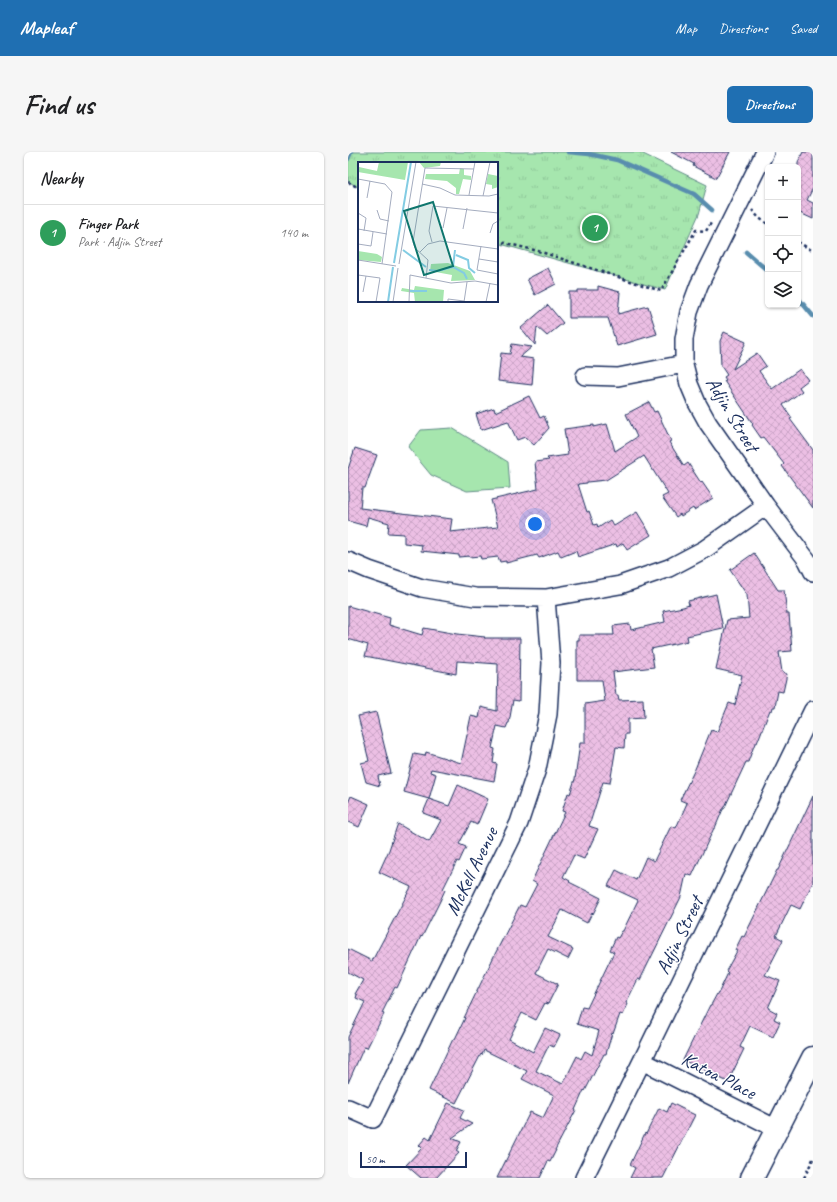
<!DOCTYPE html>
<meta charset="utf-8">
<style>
body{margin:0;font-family:Caveat,sans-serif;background:#f6f6f6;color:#202124}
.controls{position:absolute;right:12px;top:12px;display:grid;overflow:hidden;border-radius:6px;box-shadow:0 1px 3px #0004}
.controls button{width:36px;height:36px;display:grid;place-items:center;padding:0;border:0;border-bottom:1px solid #e0e0e0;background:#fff;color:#202124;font:20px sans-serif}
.scale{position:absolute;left:12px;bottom:10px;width:107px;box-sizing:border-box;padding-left:4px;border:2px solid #1b2f5e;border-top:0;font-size:11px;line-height:14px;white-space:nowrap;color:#1b2f5e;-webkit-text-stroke:3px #fff;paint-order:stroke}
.you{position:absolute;left:187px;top:372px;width:14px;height:14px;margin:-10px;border:3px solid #fff;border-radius:50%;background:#1a73e8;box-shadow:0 0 0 6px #1a73e833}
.badge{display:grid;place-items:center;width:26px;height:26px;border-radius:50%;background:#1f6fb2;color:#fff;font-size:13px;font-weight:700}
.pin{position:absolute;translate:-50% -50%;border:2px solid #fff;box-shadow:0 1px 4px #0006}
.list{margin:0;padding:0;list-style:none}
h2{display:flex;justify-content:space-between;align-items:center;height:52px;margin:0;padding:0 16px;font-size:17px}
h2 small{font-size:13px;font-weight:400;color:#757577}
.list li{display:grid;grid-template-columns:26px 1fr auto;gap:12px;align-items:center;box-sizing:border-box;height:56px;padding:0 16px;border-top:1px solid #e0e0e0}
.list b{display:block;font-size:15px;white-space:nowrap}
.list p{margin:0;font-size:13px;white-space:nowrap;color:#757577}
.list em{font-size:13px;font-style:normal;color:#757577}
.icon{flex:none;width:22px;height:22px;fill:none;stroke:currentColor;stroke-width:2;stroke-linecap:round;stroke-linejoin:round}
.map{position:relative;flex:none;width:465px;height:1026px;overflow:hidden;border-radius:6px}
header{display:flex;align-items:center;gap:24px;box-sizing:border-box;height:56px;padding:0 20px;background:#1f6fb2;color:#fff}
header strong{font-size:19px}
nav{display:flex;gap:22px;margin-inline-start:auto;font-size:14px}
.intro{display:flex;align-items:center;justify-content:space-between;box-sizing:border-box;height:96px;padding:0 24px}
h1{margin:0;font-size:28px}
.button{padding:10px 18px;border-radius:6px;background:#1f6fb2;color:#fff;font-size:14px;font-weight:700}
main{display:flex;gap:24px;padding:0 24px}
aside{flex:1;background:#fff;border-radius:6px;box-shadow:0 1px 3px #0004}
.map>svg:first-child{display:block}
</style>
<header>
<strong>Mapleaf</strong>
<nav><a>Map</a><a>Directions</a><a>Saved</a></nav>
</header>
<div class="intro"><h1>Find us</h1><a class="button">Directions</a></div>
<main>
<aside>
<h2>Nearby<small></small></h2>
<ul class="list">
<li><span class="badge" style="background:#2e9e5b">1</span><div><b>Finger Park</b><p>Park · Adjin Street</p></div><em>140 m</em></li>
</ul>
</aside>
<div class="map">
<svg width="465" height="1026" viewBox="0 0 465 1026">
<defs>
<pattern id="park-tufts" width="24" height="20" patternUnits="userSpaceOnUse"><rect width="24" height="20" fill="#a6e6ae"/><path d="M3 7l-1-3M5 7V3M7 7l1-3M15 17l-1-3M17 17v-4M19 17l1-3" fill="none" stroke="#8ec698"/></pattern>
<pattern id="building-cross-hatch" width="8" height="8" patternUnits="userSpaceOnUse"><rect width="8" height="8" fill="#ecbfe4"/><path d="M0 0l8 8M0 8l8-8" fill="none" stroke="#caa4c6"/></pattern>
</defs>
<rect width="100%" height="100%" fill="#fff"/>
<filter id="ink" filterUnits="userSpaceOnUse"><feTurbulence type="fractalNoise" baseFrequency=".025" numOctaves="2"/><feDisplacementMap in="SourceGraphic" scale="8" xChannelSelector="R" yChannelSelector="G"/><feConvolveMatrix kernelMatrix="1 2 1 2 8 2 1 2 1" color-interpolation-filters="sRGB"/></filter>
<g filter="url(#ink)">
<path fill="#a6e6ae" stroke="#608a86" d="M104 276 160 310 162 336 119 339 83 323 60 295 73 278Z"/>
<path fill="url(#park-tufts)" stroke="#608a86" d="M0 0H291L359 33 351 62 317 138 149 91V11H11V36L0 29Z"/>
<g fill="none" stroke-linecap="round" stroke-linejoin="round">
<path stroke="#598dae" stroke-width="4.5" d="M220 0 241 2 269 8 346 42 364 58
M0 7 3 0
M398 100 420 119
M450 146 465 164"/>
</g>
<path fill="url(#building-cross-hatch)" stroke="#1b2f5e" d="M323 0H382L368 26 345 14 346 12Z
M455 0H465V36L459 48 465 51V67L452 61 450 66V10Z
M200 116 208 132 187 143 179 127Z
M250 134 272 140 270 162 300 154 309 182 269 194 260 166H221V140H230V138H250Z
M200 153 215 171 199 184 189 175 187 193 173 176Z
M376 180 398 190 385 217 409 201 418 214 411 219 424 237 452 217 460 228 451 235 454 239 435 253 444 266 442 267 465 298V356L434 314 436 312 415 285 413 286 404 273 405 272 376 229 378 228 376 225 379 223 373 214 372 189Z
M164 192 184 195 172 205 186 207 184 233 150 229 153 201 162 202Z
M181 244 192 266 196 264 201 276 186 293 177 285 169 288 160 269 133 278 128 262 146 256 147 260Z
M301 250 306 260 309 259 323 289 321 290 336 314 340 311 353 331 354 330 365 346 346 358 345 356 333 364 332 362 328 365 314 345 320 342 296 304 258 328 239 330V331L230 332 239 360 241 359 246 373 249 372 250 376 262 368 266 374 289 360 303 383 279 398 275 391 269 395 268 392 230 405 228 399 213 405 210 399 191 406 189 403 158 411V409L152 410 150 405 133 407 132 404 121 405V404L111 405V403L73 399 74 393 56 391V382L40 381 41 371 20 365 18 374 0 369V317L7 296 29 303 17 336H14L12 356 104 367 102 380 150 375 143 348 190 337 187 310 201 308 199 306 220 303 216 277 246 273V275L259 272 267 299 289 285 278 262Z
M406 401 430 438H436L439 462H441L444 499 431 500 434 520 439 522 435 540 430 539 427 555H425L424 559 422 558 409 591H407L400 610H398L376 657H375L367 676H366L344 724 338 722 333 745 292 828 290 827 278 851 280 852 275 863 272 862 265 882 264 881 258 902H256L237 939 236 938 227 958H228L207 998H208L202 1010 200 1009 192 1026H149L182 960 195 966 206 943 174 927 179 919 136 898 134 903 133 902 108 951 81 938 105 887H107L117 866H116L147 802 172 753 177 755 189 732 184 729 217 660 214 659 220 641 222 642 227 627 232 591H237V552L257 549 254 528H229V488H231V483H266L265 474 282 472 283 478 317 470 315 459 335 455 341 453 340 449 368 442 375 476 339 484 340 489 303 497 306 515 265 520 268 543H270L271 548 295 547 296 566 280 567V582H277L276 596 268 595 262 631 255 630 241 674 250 677 236 707 226 703 215 725 222 729 221 730 253 746 245 762 244 761 239 771 214 758 200 785 225 797 220 807 200 797 188 821 210 832 200 852 197 851 188 868 174 861 161 887 185 900 197 876 212 883 206 895 201 893 188 919 215 932 229 904 233 907 237 899 244 903 251 879 229 872 234 855 239 856 266 800 262 798 268 785 270 786 274 779H275L290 748 260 734 268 718 288 728 298 705 306 709 323 674 328 676 339 651 332 648 347 617 363 578 369 580 381 551 387 553 394 523 368 517 379 468 401 466 399 443 382 418Z
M0 454 42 466 41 473 74 483 76 476 109 482 137 485 136 486H172L171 549 165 548 161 571H160L158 576 149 574 144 596 147 597 145 611 149 612 146 629 83 617 82 620 88 622 81 647 101 654 110 633 140 647 129 673 123 670 111 692 118 695 111 710 109 709 95 737 97 738 92 749 74 785 73 784 49 836 47 835 34 861 36 862 19 896 16 895 0 931V885L17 850 8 846 9 843 7 842 15 828 0 820V797L24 809 63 735 31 720 41 698 49 674 50 672 81 690 93 668 75 661 81 647 56 640 66 602 77 604 78 600 113 611 123 564 131 566 133 555 149 559 150 512 109 509 108 522 17 504 20 493 0 487Z
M28 560 43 621 30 624 32 634 18 630 13 611 21 609 10 564Z
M3 644 21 652 11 675 0 670V651Z
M465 644V730L452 757 443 753 428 784 435 788 417 823 432 829 420 856 429 861 426 867 432 870 425 885 402 874 392 895 396 897 380 930 335 908 362 853H363L370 840H371L380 821 378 819 389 799 387 798 394 784 396 785 429 718H430Z
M100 951 116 958 112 966 124 972 104 986 113 990 108 999 111 1001 88 1026H73L58 1013 74 996 71 993 78 985 82 988Z
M323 951 347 963 315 1026H282L287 1016 282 1013 297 981 298 982 311 956 319 960Z"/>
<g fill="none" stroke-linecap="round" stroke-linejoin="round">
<defs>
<path id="minor" d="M417 0 351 133 341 160 336 187V212L341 232 349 251 360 271 418 354 459 408 465 420
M237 224 270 225 336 212
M0 409 21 418 74 436 127 445 198 446 272 433 321 416 357 397 418 354
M294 909 429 977
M0 956 25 967 171 671 189 617 200 562 203 511 198 446
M236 1026 294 909 465 558"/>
<path id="major" d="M404 1026 465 906"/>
</defs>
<use href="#minor" stroke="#1b2f5e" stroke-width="20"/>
<use href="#major" stroke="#1b2f5e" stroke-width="25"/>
<path stroke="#1b2f5e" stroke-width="2.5" stroke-dasharray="3 3" stroke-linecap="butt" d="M0 30 11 36
M404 58 411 66 420 72
M149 89 190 99 313 139 348 78 358 79 363 71
M450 90 465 99
M456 1026 465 1007"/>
<use href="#minor" stroke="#fff" stroke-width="17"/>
<use href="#major" stroke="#fff" stroke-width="22"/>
</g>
</g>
<g text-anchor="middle" stroke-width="3" stroke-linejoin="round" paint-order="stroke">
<g font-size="20" fill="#1b2f5e" stroke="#fff">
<text transform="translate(385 262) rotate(59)" y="7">Adjin Street</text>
<text transform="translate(123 719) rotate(-64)" y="7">McKell Avenue</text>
<text transform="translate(331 783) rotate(-64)" y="7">Adjin Street</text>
<text transform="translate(371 923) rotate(27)" y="7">Katoa Place</text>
</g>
</g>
<g transform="translate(10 10)">
<rect width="140" height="140" fill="#fff"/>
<path d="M0 0 1 5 19 9 21 0H50L47 18 0 10ZM61 0H83L82 4 66 6ZM102 6 106 7V13L113 14V18L105 17 101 32H98V26L89 19 67 17 68 12H101ZM130 12 140 14V25L134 27V23L128 22ZM0 89 19 92 24 95 23 100 0 98ZM90 101 112 109 117 118 93 119 94 113 72 109 73 102ZM57 124 86 128 85 140H57L56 131 43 129 44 126 56 128Z" fill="#a6e6ae"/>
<path fill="none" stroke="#83cce3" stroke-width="2" d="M45 88 68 105M97 88 95 105 106 111 109 117M98 93 110 98 111 106 117 111M36 101 53 0M71 108 80 109 95 105M52 129H69M30 140 35 105"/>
<path fill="none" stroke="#a4acbf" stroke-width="1" d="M0 17 27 22 34 30 24 102M64 22 82 26 97 33 131 34 140 32M111 33 117 0M125 34 132 0M9 36 12 19M19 48 22 57 31 59M0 51 8 56 6 69M85 66 89 46M0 67 29 72M105 67 109 46M132 71 135 62 140 59M74 80 71 69 75 44 140 51M0 82 13 84 15 70M123 84 119 108 140 112M62 90 70 82 82 79 140 87M121 97 140 100M0 98 38 104M41 102 58 0M0 113 22 116 18 140M68 116 70 98 57 86 55 80 67 6 116 7M5 130 8 114M35 140 40 106M51 140 52 113 93 121 117 119 140 123M90 140V137L106 139M106 140 109 120M128 140 132 121"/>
<path fill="#0f766e" fill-opacity="0.15" stroke="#0f766e" stroke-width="2" d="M75 40 95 104 66 113 46 49Z"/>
<rect width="140" height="140" fill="none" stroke="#1b2f5e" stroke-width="2"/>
</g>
</svg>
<div class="controls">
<button>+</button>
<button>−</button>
<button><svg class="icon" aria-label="locate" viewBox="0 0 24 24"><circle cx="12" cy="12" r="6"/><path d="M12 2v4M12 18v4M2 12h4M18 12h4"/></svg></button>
<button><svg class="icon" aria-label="layers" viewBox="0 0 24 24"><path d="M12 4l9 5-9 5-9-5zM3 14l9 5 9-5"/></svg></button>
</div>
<div class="scale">50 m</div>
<div class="you"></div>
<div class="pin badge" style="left:247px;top:76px;background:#2e9e5b">1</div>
</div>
</main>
